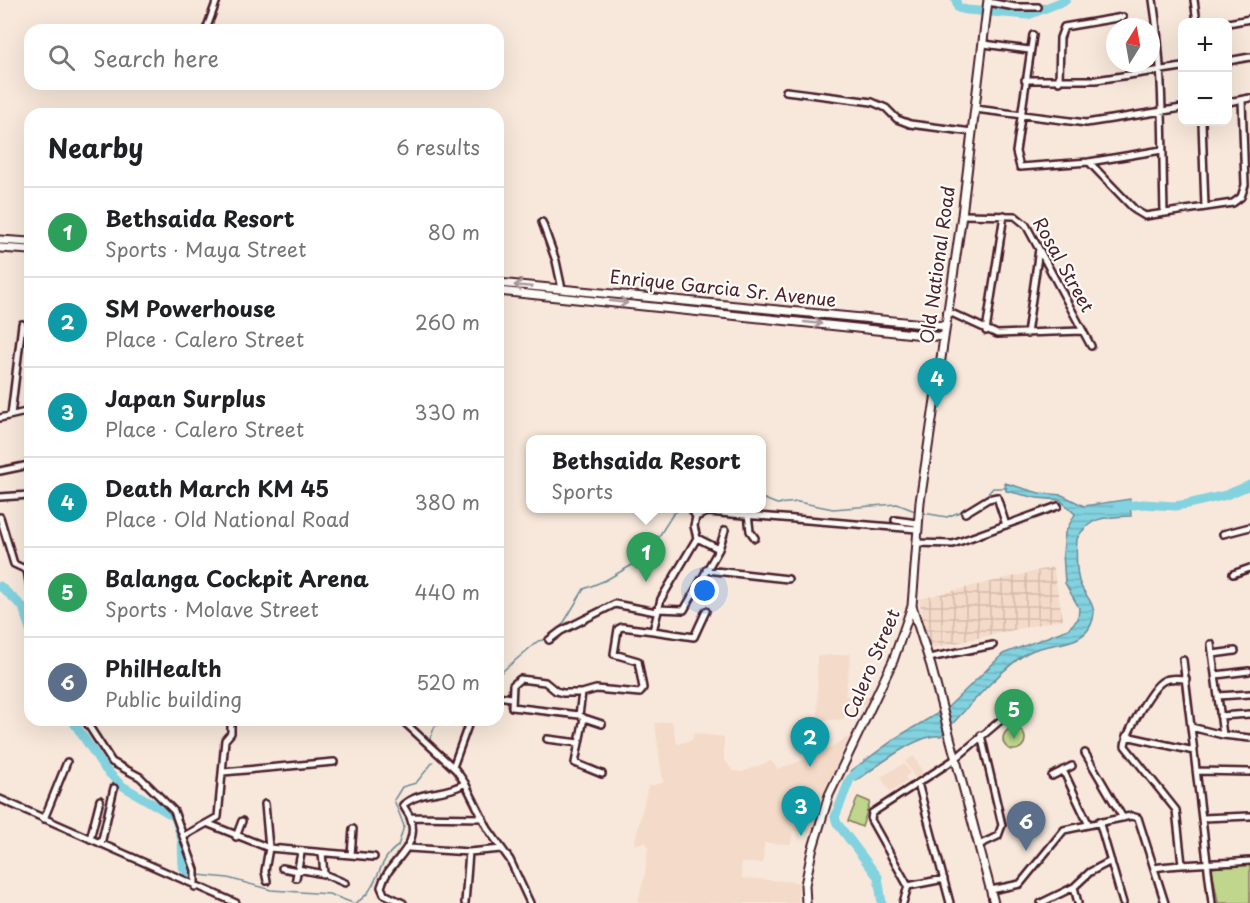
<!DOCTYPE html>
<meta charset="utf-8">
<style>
body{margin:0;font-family:"Playpen Sans",sans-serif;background:#f2f2f2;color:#202124}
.controls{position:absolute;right:18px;top:18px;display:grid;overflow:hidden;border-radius:12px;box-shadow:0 6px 24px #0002}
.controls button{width:54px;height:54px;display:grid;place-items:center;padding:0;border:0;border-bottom:2px solid #e0e0e0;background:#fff;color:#202124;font:30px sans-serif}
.compass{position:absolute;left:1106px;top:18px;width:54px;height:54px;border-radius:50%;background:#fff;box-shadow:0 6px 24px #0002;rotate:11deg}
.you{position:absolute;left:705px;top:591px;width:21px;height:21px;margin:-15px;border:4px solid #fff;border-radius:50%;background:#1a73e8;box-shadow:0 0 0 9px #1a73e833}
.badge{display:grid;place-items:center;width:39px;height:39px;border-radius:50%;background:#0b8043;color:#fff;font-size:20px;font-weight:700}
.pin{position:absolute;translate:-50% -50px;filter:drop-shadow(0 2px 3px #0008)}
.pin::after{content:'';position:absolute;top:32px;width:21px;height:18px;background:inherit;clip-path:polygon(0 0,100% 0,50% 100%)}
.popup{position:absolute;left:526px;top:435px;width:240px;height:78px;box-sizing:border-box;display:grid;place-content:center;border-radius:12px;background:#fff;filter:drop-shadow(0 2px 4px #0005);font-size:20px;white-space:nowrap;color:#757577}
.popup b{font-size:22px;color:#202124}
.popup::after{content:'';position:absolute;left:50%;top:100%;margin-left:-12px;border:12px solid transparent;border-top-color:#fff}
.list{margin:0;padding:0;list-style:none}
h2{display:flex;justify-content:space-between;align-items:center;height:78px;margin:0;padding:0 24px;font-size:26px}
h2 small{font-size:20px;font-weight:400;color:#757577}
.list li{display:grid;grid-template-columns:39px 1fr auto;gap:18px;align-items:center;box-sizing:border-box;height:90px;padding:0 24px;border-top:2px solid #e0e0e0}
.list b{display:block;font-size:22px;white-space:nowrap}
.list p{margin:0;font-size:20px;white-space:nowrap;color:#757577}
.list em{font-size:20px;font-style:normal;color:#757577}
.icon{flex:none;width:33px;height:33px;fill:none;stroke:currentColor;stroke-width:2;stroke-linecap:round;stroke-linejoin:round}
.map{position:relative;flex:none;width:1250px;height:903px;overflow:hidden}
.search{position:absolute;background:#fff;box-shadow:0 6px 24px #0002;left:24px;top:24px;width:480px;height:66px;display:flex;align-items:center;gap:15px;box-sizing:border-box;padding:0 21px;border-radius:18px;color:#757577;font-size:22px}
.panel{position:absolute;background:#fff;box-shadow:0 6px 24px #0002;left:24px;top:108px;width:480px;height:618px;border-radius:18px}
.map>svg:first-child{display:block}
</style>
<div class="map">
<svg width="1250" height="903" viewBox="0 0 1250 903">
<defs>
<pattern id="industrial-grid" width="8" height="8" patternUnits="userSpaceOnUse" patternTransform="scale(1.5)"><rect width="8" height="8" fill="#f4dac8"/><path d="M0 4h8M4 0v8" fill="none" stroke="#d3bbac"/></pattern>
<pattern id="water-rules" width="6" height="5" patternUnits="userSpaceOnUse" patternTransform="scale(1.5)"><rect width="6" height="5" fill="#82d2df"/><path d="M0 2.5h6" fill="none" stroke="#72b4c0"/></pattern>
</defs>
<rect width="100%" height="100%" fill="#f8e8db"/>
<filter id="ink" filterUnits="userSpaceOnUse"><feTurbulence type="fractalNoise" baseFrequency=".0167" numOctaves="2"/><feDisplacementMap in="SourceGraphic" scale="12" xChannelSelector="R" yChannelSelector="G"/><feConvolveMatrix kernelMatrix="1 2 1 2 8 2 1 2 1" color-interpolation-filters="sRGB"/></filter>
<g filter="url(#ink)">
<path fill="#f4dac8" d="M851 654 845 696 870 697 865 705 845 704 844 719 818 721 817 656Z
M672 721 677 744 692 740 694 733 724 737V759L733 771 742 772 771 761 778 769 817 755 850 736 821 798 811 832 793 831 791 844 764 843 763 863H741L742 878 798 882V903H638L645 873 648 846 645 842 634 845 648 786 663 783 655 723Z
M914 756 923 773 915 778 905 761Z
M904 763 910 773 905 777 908 781 890 792 881 777Z"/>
<path fill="url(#industrial-grid)" d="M1053 567 1063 619 929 649 919 599Z"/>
<path fill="#bfd68c" stroke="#847a5c" stroke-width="1.5" d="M1003 739a11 11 0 1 1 22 0a11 11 0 1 1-22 0Z
M858 797 870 802 862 827 848 821Z
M1250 863V903H1218L1212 868Z"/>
<path fill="url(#water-rules)" stroke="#6c8a97" stroke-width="1.5" d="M1005 483 1039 493 1062 495 1084 506 1130 499 1131 516C1107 517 1089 516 1077 539 1076 553 1076 568 1079 581 1083 595 1097 603 1093 619 1085 650 1048 640 1027 653 999 670 964 712 941 736 918 733 875 768 856 781L851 771 899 736 947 708 1003 654 1068 629 1078 619 1079 608 1065 583 1063 553 1065 533 1075 514 1060 500 1037 498 1006 491Z"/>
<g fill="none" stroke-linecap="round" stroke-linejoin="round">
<path stroke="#6c8a97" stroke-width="1.5" d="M762 498 777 504 798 502 833 509 897 504 915 511
M983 499 993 488H1007
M923 513 947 517 970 508
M550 636 563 624 584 589 606 580 646 557 673 514 682 508
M498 675 538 641 547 639
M429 741 435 726 453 720
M198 875 228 878 271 890 329 894 353 903
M355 903C379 892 376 860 398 846L404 826 394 800 402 787 416 783 433 762"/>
<path stroke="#82d2df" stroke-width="9" d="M956 0 958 8 967 10 1028 15 1066 0
M1118 507 1143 504 1175 506 1188 504 1226 495 1250 485
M0 586 23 607 30 630
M30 645V653
M72 720 105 769 121 785 175 817 182 840 183 867 189 874
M861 769 850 779 835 817 837 823 878 877 882 903"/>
<defs>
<path id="minor" d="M1153 0C1164 70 1162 141 1164 212
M1194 0 1197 22
M988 2 1015 7H1038
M1228 23 1250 19
M206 30 217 0
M1033 35 1016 152 1020 167 1089 162 1162 150
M984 44 1029 50
M1228 61 1250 57
M1025 80H1096L1182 67
M1059 82 1060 38 1064 27 1123 17
M786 91 872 102 886 108 897 119 910 124 972 132
M1228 102 1250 98
M975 109 1086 123 1182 108
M1202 122 1205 207
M1089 162 1135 210 1145 216 1233 203 1241 197 1245 185 1242 100
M962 215 1015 216 1026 225 1091 346
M542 222 556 261 562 289
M947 311 997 334 1082 331
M986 331 1004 215
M1027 334 1039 249
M11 415 22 324
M0 418 30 411
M0 471 29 465 30 457
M0 497 30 495
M691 508 696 517
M965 513 988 499 997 497 1006 525
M748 514 750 531 755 538
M0 517 14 564 27 570
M895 520 917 523
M1223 534 1250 527
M697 538 694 526 696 517 708 512 917 529
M697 538 719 549
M916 543 953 544 1058 506
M30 565 27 570 30 588
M706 570 788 579
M1233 574 1250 568
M657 609 684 610 719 549 725 530
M653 631 694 637 706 611
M549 640 561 631 615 604 656 612
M1211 644 1223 735
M1213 654 1235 651
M929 658 993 645
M1183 660 1212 903
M1216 675 1249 671
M498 696 511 698
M1218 696 1250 694
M579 715 582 693
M1220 716 1250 714
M584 718 602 724
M85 720 112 762 140 777 174 811 195 870V887
M402 720 456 770 465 783 488 829 510 860 530 903
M1191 727 1223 735 1250 738
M1126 736 1194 751
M547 739 579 743
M1085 753 1123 818
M453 767 470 720
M1063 770 1088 823
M1197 771 1250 772
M223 772 334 762
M602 774 575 763 584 718 579 715 512 707 513 685 520 679 545 682 556 691 563 693H582L596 689 640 693 643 688 638 661 614 654 618 629 622 627 653 631 661 599 697 538
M1052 776 1072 766
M918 783 950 903
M0 799 236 903
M265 804 269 848 265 871 267 881
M410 817 483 818
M1203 818 1250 816
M44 819 67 762
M1099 821 1123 903
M209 824 269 848 374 857
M184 836 218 817 225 740 231 733V720
M236 837 242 821
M90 839 100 800
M101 844 114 788
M979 845 998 836 1002 825 981 735
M409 848 469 852 502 849
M351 855 353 829
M1182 864 1176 810 1125 746C1126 733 1151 688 1163 681 1170 677 1179 679 1186 679
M282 868 298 871
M1154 868C1186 863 1218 864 1250 861
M298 869 324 874 322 853
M324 874 345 883
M296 878 301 853
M908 886 871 820 872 813 955 759 1001 720
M908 886 944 879
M1074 887 1078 903
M991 890 1020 884 1064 830 1131 816 1138 818 1165 903
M403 903 384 894 381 887C388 860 422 848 410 817 408 813 405 809 403 805 420 790 448 795 465 783
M465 903 469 852
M903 903 908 886
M1041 903 1074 887 1090 872 1111 861"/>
<path id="major" d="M0 240 30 242
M0 248 30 250
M498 283 945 326
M498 291 943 337
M912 606 931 666 994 903
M806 903 805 885 812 851 829 795 893 661 912 606 920 502 962 215 988 0"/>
</defs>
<use href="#minor" stroke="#4a1f2b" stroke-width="10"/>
<use href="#major" stroke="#4a1f2b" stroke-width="11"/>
<use href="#minor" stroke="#fdfcf7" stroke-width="5"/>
<use href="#major" stroke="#fdfcf7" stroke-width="7"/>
</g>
<defs><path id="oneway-shaft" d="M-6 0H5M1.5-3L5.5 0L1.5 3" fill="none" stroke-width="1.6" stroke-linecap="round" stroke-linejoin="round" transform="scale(1.5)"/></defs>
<g stroke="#ac999b">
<use href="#oneway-shaft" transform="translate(523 286) rotate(-175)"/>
<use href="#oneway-shaft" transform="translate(619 302) rotate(6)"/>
<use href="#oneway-shaft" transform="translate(813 323) rotate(6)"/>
</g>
</g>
<g text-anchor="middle" stroke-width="4.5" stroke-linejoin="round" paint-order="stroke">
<g font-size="18" fill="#4a1f2b" stroke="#fdfcf7">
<text transform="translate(938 265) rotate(-82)" y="6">Old National Road</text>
<text transform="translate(1063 265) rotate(61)" y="6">Rosal Street</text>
<text transform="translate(723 289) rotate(6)" y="6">Enrique Garcia Sr. Avenue</text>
<text transform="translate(872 664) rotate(-67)" y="6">Calero Street</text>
</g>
</g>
</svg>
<div class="controls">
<button>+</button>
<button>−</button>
</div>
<svg class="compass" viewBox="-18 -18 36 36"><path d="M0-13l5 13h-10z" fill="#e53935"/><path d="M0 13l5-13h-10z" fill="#757577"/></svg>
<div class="you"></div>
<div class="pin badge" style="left:646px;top:582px;background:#2e9e5b">1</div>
<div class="popup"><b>Bethsaida Resort</b>Sports</div>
<div class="pin badge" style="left:810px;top:767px;background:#0f9aa8">2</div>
<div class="pin badge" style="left:801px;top:836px;background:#0f9aa8">3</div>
<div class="pin badge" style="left:937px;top:408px;background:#0f9aa8">4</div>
<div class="pin badge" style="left:1014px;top:739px;background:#2e9e5b">5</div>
<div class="pin badge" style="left:1026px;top:851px;background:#5c6f8a">6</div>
<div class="search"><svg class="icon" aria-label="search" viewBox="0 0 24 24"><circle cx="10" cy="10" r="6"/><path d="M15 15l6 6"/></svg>Search here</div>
<section class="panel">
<h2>Nearby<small>6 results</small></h2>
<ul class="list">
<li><span class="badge" style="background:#2e9e5b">1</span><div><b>Bethsaida Resort</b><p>Sports · Maya Street</p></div><em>80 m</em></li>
<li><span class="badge" style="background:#0f9aa8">2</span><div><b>SM Powerhouse</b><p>Place · Calero Street</p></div><em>260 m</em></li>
<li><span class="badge" style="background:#0f9aa8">3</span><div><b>Japan Surplus</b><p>Place · Calero Street</p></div><em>330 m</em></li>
<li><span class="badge" style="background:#0f9aa8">4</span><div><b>Death March KM 45</b><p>Place · Old National Road</p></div><em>380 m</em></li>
<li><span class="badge" style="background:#2e9e5b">5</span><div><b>Balanga Cockpit Arena</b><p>Sports · Molave Street</p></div><em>440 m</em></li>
<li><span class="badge" style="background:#5c6f8a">6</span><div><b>PhilHealth</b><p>Public building</p></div><em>520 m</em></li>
</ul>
</section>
</div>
